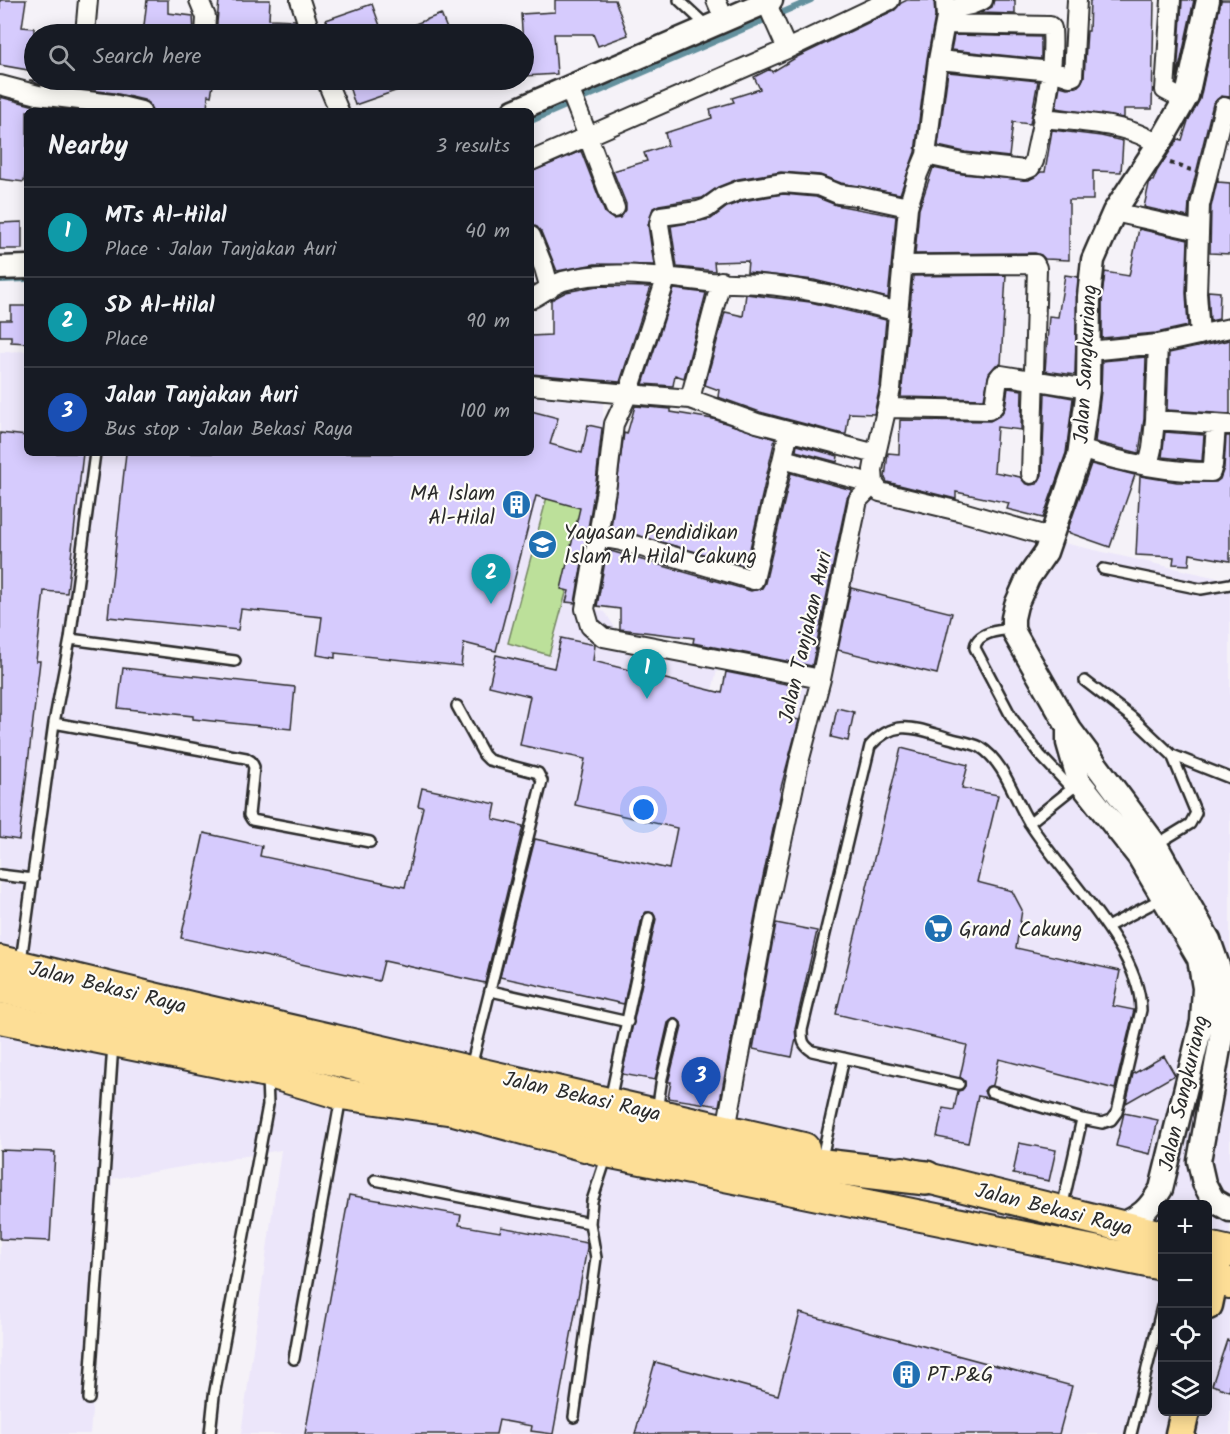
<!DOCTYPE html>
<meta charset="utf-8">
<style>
body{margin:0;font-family:Kalam,sans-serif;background:#242831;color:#f1f3f6}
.controls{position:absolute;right:18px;bottom:18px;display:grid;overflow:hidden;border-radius:9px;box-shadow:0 3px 15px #0003}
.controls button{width:54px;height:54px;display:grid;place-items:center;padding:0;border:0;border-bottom:2px solid #363941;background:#171b24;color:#f1f3f6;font:30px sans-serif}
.you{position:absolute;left:644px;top:810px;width:21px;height:21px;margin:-15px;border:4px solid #fff;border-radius:50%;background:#1a73e8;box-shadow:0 0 0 9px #1a73e833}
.badge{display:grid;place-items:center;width:39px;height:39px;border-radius:50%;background:#1a73e8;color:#fff;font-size:20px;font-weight:700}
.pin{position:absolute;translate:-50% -50px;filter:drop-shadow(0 2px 3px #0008)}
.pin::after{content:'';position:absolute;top:32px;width:21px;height:18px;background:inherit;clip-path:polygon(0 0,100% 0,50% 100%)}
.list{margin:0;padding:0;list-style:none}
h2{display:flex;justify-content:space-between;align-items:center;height:78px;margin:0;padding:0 24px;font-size:26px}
h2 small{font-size:20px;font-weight:400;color:#9ea1a6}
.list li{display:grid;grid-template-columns:39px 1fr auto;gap:18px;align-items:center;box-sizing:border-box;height:90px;padding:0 24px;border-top:2px solid #363941}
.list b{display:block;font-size:22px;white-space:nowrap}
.list p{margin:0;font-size:20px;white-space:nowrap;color:#9ea1a6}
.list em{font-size:20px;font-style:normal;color:#9ea1a6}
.icon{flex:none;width:33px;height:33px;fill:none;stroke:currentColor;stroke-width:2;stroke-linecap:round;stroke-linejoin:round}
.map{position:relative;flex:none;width:1230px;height:1434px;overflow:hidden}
.search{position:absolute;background:#171b24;box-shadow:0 3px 15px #0003;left:24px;top:24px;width:510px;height:66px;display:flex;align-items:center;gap:15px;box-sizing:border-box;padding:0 21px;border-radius:33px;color:#9ea1a6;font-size:22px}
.panel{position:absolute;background:#171b24;box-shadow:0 3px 15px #0003;left:24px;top:108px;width:510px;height:348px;border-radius:9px}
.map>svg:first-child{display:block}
</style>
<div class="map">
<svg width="1230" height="1434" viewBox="0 0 1230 1434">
<rect width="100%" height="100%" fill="#f5f2f8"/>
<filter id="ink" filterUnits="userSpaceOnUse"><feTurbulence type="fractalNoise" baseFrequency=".0167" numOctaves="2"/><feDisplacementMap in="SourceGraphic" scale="12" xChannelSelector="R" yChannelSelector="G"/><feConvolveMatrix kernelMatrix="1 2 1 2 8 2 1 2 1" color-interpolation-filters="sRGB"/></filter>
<g filter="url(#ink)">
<path fill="#ece6fa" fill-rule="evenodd" d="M27 351V453H531V389L603 395V421L611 423 581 605 605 612 616 629 615 635 720 658 699 743 774 799 849 494 1222 579 1230 576V1434H241L281 1150 112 1179 90 1434H0V352ZM1162 1204H1208V1412H1162Z"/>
<path fill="#bce09a" stroke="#748662" stroke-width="1.5" d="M547 497 589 509 549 655 508 643Z"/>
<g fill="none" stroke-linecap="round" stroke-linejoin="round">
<path stroke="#63909d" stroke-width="6" d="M531 121 811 0
M0 280 27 279"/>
</g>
<path fill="#d6cbfd" stroke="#2b2b2b" stroke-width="1.5" d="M0 0H26L22 27 34 28V71L0 65Z
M147 0H168V13L193 16 194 34H143Z
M219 0H270L269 19 295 20 299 34H216Z
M555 0H615L628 35 598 46 593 34H554L557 74 525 76 521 14 555 12Z
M907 0H934L935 17 927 59 915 152 900 194 841 183 820 175 781 172 738 179 718 187 702 198 659 205 653 208 648 225 654 265 595 264 557 271 541 232 537 227 531 225V172L581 151 605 213 613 219 620 218 626 210V204L613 171 647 161 644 153 668 145 665 133 712 118 710 109 734 102 732 98 760 89 754 77 770 69 772 72 797 57 895 10 901 3Z
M994 0H1015V14L980 13 992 7Z
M1090 0H1154L1152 109H1124V118L1056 108 1060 86 1067 88 1077 87 1081 83 1084 77 1087 31H1089Z
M1182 0H1194L1177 78 1182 1Z
M1221 0H1230V97L1221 96 1213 104 1189 202 1188 217 1144 207 1149 184 1151 181H1153L1157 171 1178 139 1182 140 1188 121 1200 99Z
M372 4 383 34H331L326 20Z
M441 14 449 34H392V33Z
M954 35 1041 37V59L951 50Z
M948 72 1038 81 1030 124 1013 122 1009 157 965 152 938 146Z
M29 80H214L211 96 208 95 207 111H152L149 103 144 100 114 93 40 84Z
M347 80H420L421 82 355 105Z
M0 97 35 106 77 111H27V159L24 182 0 179Z
M1052 130 1101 136 1123 141 1121 172 1093 171V200H1069V260L1045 259 1041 255 1035 253 915 254 919 209 933 168 962 174 1029 180 1041 172H1045Z
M1218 177V182L1230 183V254L1210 253 1211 207Z
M783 194 816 197 836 205 896 216 888 298 814 280 747 272 748 261 714 262 715 271 677 267 671 226 711 219 727 207 743 201Z
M22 222V249H0V223Z
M1139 229 1188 240 1186 293 1188 326 1156 333 1102 338V297L1105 272 1129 276Z
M1006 275 1001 364 996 365 989 373 984 399 901 397 913 276Z
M1065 275 1078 277 1075 375 1045 371 1049 316 1058 317Z
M597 286 651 287 620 382 531 374V336L551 335V300L566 292Z
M674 289 706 293 684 378 675 375 673 386 643 384Z
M1208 291 1220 292 1219 319 1210 321Z
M746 294 810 302 886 320 880 387 874 414 849 413 846 434H843L760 412 718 397 719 390 705 385 725 312 743 316Z
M11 306H27V343L11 342V336H0V320H11Z
M1230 340V414L1167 410 1169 353Z
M1146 357 1144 419 1139 453 1095 442 1101 391 1102 361Z
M1008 388 1022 390 1021 430 997 427 994 472 1020 477 1025 483 1030 485 1037 484 1042 475 1045 393 1073 398 1066 453 1043 518 1007 509 1009 503 956 492V499L887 482 885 478 888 453 899 454 900 420 990 421 1001 415 1005 408Z
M635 406 671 409V412L713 419 775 439 746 566 611 528 624 433 627 434Z
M531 411 558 418 550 444 582 453 588 425 602 428 596 482 575 603 566 602 569 591 561 589 580 508 536 496 496 651 464 643 461 666 335 653V658L317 655 322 617 241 609 238 630 108 617 126 453H531Z
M1165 432 1204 435 1202 461 1162 457Z
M0 433 27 436V453H83L67 593 44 591 36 661H40L19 840 0 837Z
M1226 436H1230V561L1190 554 1189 565 1173 564 1174 557 1136 555 1140 476 1177 482H1216L1220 479 1224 468Z
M797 445 838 456 837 462 796 451Z
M1091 464 1135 475 1110 547 1067 532Z
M791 473 852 490 847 498 812 666 693 643 694 638 620 629V609L597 606 607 550 751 591 762 588 765 583Z
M851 588 952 613 937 674 838 650Z
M561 638 595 645 593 661 722 693 726 672 791 685 784 716 799 720 780 791 781 792 757 905 719 1106 668 1098 671 1082H668L669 1079 682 1027 681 1023 677 1019H673L668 1023 655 1080 622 1074 656 919 653 913 646 912 642 917 624 1004 500 977 535 839 669 869 677 828 575 805 585 759 520 745 530 696 489 686 496 655 554 668Z
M123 668 295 687 291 729 193 719V716L118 708Z
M837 708 854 712 848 741 831 737Z
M901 748 968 765 962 788 998 795 977 882 1012 891 1022 910 1016 948 1120 971 1113 1006 1134 1010 1115 1089 999 1059 993 1085 987 1087 984 1091 988 1098 978 1096 968 1143 937 1137 943 1108 954 1110 958 1091 962 1090 965 1086V1081L960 1077 967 1045 836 1014Z
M422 788 496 804 493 819 523 826 485 983 384 961 379 981 181 938 204 833 262 846 260 856 405 887 423 807 418 806Z
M776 923 817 931 795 1028 796 1039 792 1057 753 1049Z
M1164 1056 1175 1075 1126 1103 1133 1074Z
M1124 1113 1158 1120 1150 1154 1116 1146Z
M1019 1143 1056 1150 1049 1181 1013 1174Z
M0 1150 55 1152 50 1241 0 1239Z
M349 1195 461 1215 459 1225 500 1232 501 1227 587 1243V1248L553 1434 531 1431 532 1426 499 1420 496 1434H305Z
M800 1313 1072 1386 1059 1434H635L655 1362 778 1395Z
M1227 1340 1230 1341V1391L1212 1385Z"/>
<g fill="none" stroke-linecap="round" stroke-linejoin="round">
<defs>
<path id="service" d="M679 0 708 27
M1103 569 1201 589 1230 584
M1013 629C1000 630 976 632 975 648L1012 718 1040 755 1072 789
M70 639 235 661
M1085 681 1134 719 1172 755 1196 813 1190 824 1157 844
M457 706 484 755 489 760 538 773 542 781 471 1067
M54 723 246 758 251 761 254 767 249 815 252 820 370 842
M1172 755 1230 778
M1029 823 1074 787
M0 875 33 879
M1107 927 1163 898
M21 961 54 723 70 639 95 453
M491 991 628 1022
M959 1084 812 1051C803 1045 802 1041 802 1030L870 746C896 717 917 729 949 738 959 741 972 743 980 747 1005 762 1015 801 1030 824 1063 876 1140 948 1141 1010L1117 1112 1111 1120 1102 1123 1082 1119 991 1092
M610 1100 649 918
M657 1111 662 1078 675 1025
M823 1153 844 1058
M375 1180 590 1223 592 1201 607 1155
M1062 1208 1082 1119
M294 1359 341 1097
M89 1399 113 1044
M574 1417 596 1258 590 1223
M210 1434 214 1396 268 1105 267 1076
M1131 1434 1162 1307"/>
<path id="minor" d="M199 0 206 17 205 34
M300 0 311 34
M716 0 725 21
M1171 0 1165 90 1184 100
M766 2 787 49
M947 10 971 5 983 0
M85 34 88 0
M938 60 1052 71 1070 77 1073 76 1077 0
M326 80 339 111
M0 85 38 95 113 104 141 111
M568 86C585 126 599 168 615 208
M1042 118C1077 122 1131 123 1158 145
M926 155 963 163 1025 170 1030 168 1034 161C1043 117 1055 73 1052 28L1050 26 945 24
M531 161 787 49 890 0
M1114 212 1199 231
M531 236 544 268 550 289
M902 265 1035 264 1037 268 1031 474
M531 299C541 294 552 285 563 281 604 269 658 276 700 281 719 284 739 282 759 284 806 288 853 299 898 312
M1200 335 1197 293 1200 205 1224 107 1230 109
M1089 351 1158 344 1230 328
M531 385 628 394 614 424 607 484 585 609 590 626 603 637 821 679
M690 399 721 281
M887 408 989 410 994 406 998 379 1001 375 1088 389
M1155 420 1158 344
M1080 449C1123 463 1166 472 1211 472L1213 465 1216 425
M876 454 757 423 690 399 628 394 667 276 659 224 661 216 698 211 707 208 722 197 740 190 783 183 819 186 838 194 857 196 908 207
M783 459 874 484
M1148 466 1152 449 1155 420 1230 425
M874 484 873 470 876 454 891 389 908 207 918 174 926 155 938 60 946 18 945 0
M874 484 880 492 959 511 1050 537
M598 537 621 541 754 580 789 431
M726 1129 768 907 799 762 821 679 858 500 874 484"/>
<path id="tertiary" d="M1208 0 1187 96 1164 136 1114 212 1093 260 1089 296 1088 389 1079 456 1046 552 1028 578 1016 605 1013 618V629L1016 636 1068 727 1156 845 1209 940 1225 986 1222 1032 1199 1161 1204 1183 1213 1200 1230 1210
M514 111 771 0
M0 268 27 267
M1068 731V743L1079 781 1139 857 1199 959 1204 988 1202 1022 1161 1189C1148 1210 1142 1216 1120 1225"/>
<path id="primary" d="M1208 1305 1218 1257
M1180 1434 1185 1412"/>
<path id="trunk" d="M0 961 191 1007 804 1148
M0 1018 267 1072 341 1094 454 1110 607 1152 1162 1265
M903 1172 1162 1236
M1208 1247 1230 1252
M1208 1277 1230 1283"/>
<path id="motorway" d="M0 986 290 1048 603 1124 815 1165 926 1178"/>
</defs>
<use href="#service" stroke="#2b2b2b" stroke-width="14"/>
<use href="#minor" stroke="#2b2b2b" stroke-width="22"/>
<use href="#tertiary" stroke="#2b2b2b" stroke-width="27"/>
<use href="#primary" stroke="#2b2b2b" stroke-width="33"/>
<use href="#trunk" stroke="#2b2b2b" stroke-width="34"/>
<use href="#motorway" stroke="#2b2b2b" stroke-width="38"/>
<path stroke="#2b2b2b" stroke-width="4" stroke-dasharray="4.5 4.5" stroke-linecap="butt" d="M1170 163 1191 170"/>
<use href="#service" stroke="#fdfcf7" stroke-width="9"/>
<use href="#minor" stroke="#fdfcf7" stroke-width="18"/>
<use href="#tertiary" stroke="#fdfcf7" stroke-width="22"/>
<use href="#primary" stroke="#fdde96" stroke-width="28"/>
<use href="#trunk" stroke="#fdde96" stroke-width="30"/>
<use href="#motorway" stroke="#fdde96" stroke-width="33"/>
</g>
</g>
<defs>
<symbol id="building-disc" viewBox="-11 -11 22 22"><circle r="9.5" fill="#1f6fb2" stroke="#fdfcf7"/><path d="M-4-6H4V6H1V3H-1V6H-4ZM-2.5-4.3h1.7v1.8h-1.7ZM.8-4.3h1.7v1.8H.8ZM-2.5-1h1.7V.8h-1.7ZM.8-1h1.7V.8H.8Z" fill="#fff"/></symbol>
<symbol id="school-disc" viewBox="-11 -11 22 22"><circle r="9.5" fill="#1f6fb2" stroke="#fdfcf7"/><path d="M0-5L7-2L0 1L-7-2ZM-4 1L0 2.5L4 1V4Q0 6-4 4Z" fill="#fff"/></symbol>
<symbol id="supermarket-disc" viewBox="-11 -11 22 22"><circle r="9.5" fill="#1f6fb2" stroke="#fdfcf7"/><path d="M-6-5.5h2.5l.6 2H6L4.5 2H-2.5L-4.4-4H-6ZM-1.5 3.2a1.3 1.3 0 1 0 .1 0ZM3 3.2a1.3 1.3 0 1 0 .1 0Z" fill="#fff"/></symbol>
</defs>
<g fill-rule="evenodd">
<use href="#building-disc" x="500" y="488" width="33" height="33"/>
<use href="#school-disc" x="526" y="528" width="33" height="33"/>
<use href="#supermarket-disc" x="922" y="912" width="33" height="33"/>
<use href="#building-disc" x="890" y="1358" width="33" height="33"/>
</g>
<g text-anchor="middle" stroke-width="4.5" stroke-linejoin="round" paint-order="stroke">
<g font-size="21" fill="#2b2b2b" stroke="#fdfcf7">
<text transform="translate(1085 364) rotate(-87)" y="7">Jalan Sangkuriang</text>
<text transform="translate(805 637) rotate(-77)" y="7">Jalan Tanjakan Auri</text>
<text transform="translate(108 987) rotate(14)" y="7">Jalan Bekasi Raya</text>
<text transform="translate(1183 1093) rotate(-77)" y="7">Jalan Sangkuriang</text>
<text transform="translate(582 1096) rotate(13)" y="7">Jalan Bekasi Raya</text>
<text transform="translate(1054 1209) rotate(14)" y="7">Jalan Bekasi Raya</text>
</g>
<g font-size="21" fill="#2b2b2b" stroke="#fdfcf7" text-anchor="start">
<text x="495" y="500" text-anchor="end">MA Islam<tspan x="495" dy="24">Al-Hilal</tspan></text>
<text x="564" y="539">Yayasan Pendidikan<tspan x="564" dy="24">Islam Al Hilal Cakung</tspan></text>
<text x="959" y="936">Grand Cakung</text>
<text x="927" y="1381">PT.P&amp;G</text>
</g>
</g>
</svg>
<div class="controls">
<button>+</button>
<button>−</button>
<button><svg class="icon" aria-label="locate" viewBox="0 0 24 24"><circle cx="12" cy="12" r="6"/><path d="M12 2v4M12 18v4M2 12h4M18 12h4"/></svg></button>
<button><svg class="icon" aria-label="layers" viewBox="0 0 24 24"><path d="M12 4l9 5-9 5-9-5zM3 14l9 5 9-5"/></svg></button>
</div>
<div class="you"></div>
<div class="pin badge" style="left:647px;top:699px;background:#0f9aa8">1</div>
<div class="pin badge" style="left:491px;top:604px;background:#0f9aa8">2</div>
<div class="pin badge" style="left:701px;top:1107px;background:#1a4fb4">3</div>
<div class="search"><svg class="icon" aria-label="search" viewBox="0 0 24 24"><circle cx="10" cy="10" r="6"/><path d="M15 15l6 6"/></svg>Search here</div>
<section class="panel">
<h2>Nearby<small>3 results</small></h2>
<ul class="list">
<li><span class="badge" style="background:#0f9aa8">1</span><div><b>MTs Al-Hilal</b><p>Place · Jalan Tanjakan Auri</p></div><em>40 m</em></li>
<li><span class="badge" style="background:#0f9aa8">2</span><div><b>SD Al-Hilal</b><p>Place</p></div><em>90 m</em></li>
<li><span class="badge" style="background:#1a4fb4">3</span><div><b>Jalan Tanjakan Auri</b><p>Bus stop · Jalan Bekasi Raya</p></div><em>100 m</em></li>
</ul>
</section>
</div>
